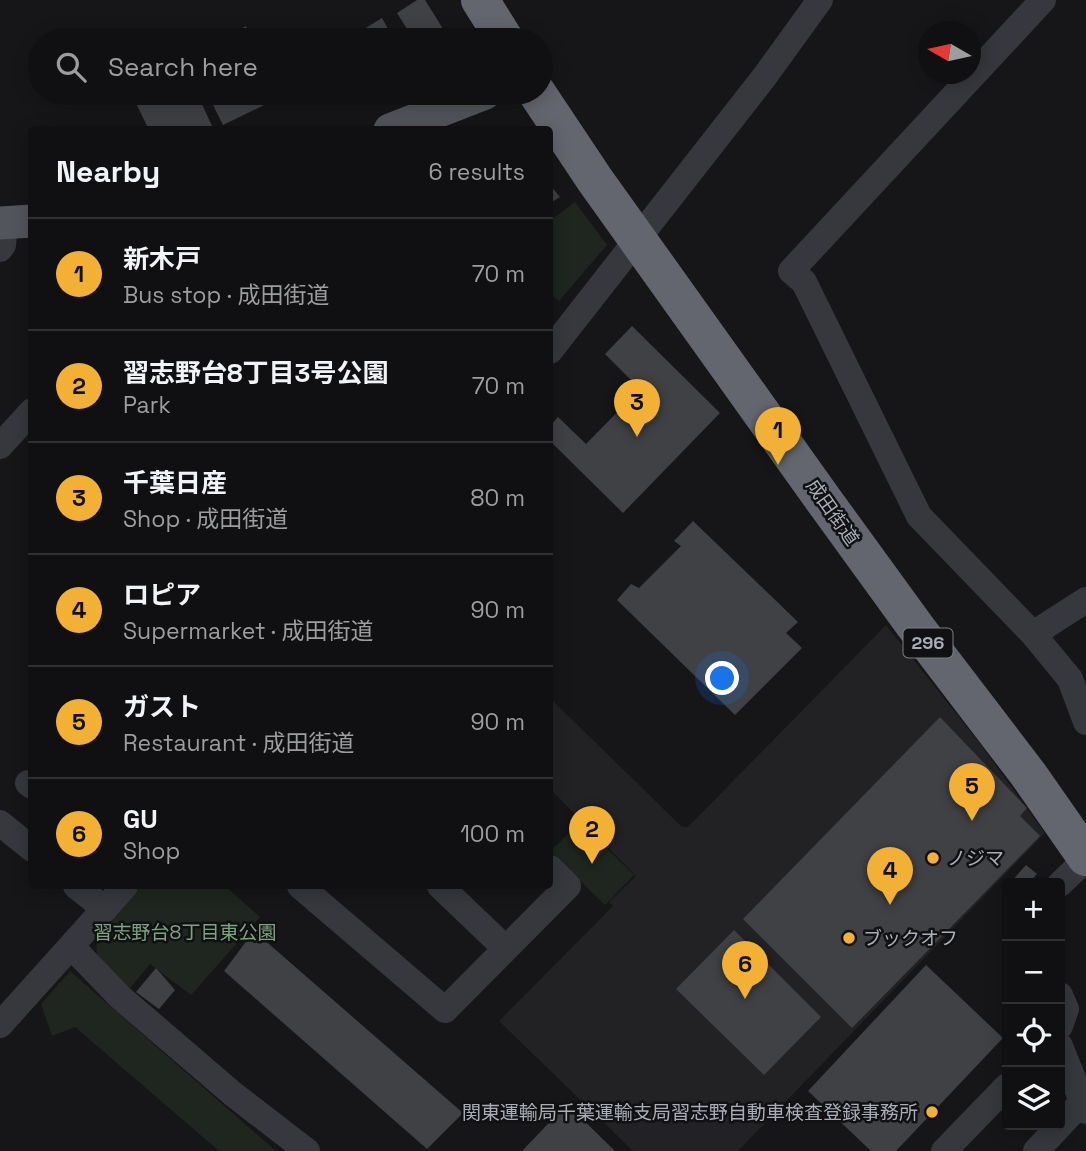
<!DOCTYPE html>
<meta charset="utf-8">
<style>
body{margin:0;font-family:"Space Grotesk","Noto Sans JP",sans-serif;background:#1e1e20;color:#f1f3f6}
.controls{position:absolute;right:21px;bottom:21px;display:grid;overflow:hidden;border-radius:7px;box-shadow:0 4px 18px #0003}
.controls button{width:63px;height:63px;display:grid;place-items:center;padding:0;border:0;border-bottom:2px solid #303032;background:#101012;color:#f1f3f6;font:35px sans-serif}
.compass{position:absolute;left:918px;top:21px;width:63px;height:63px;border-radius:50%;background:#101012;box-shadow:0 4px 18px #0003;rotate:279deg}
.you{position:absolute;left:723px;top:679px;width:24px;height:24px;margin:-18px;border:5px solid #fff;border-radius:50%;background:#1a73e8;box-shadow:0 0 0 10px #1a73e833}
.badge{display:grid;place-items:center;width:46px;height:46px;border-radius:50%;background:#f2b134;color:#111;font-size:23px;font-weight:700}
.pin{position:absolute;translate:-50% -58px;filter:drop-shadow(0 2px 4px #0008)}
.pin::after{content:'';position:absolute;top:37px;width:24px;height:21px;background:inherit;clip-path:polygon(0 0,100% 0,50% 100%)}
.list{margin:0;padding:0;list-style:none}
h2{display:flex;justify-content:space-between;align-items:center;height:91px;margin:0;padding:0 28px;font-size:30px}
h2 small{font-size:23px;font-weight:400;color:#9c9d9f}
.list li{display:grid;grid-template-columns:46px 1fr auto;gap:21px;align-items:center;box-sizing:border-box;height:112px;padding:0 28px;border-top:2px solid #303032}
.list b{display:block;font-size:26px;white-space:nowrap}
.list p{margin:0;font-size:23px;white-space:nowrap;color:#9c9d9f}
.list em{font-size:23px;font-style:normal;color:#9c9d9f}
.icon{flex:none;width:38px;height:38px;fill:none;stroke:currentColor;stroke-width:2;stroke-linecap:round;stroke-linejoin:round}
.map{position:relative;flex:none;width:1086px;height:1151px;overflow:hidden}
.search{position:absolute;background:#101012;box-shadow:0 4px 18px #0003;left:28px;top:28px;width:525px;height:77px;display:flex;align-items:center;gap:18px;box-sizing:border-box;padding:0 24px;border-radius:38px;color:#9c9d9f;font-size:26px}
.panel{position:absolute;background:#101012;box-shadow:0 4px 18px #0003;left:28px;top:126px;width:525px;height:763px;border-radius:7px}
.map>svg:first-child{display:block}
</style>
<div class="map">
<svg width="1086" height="1151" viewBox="0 0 1086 1151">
<rect width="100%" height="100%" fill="#161618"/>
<path fill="#222225" d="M886 625 981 745 1045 833 738 1151H633L499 1021 613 906 609 902 636 876 550 789V698L682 827H688Z"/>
<path fill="#1e261f" d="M575 202 607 245 559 301 550 293V221Z
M580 822 634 875 605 905 550 852Z
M141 886H225L260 917 191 995 150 964 127 992 97 954 96 937Z
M70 971 276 1151H219L75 1027 52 1036 41 1004Z"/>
<path fill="#404145" d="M417 0H425L450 40H414L397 13Z
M382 18 394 40H360L356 34Z
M246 26 253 40H220Z
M131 93H197L212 126 205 130H149Z
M207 93H279L281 97 223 125Z
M550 185 560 197 550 203Z
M632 326 720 413 623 513 550 441V426L558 417 586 444 640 389 605 354Z
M693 521 798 622 786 633 802 648 735 715 617 600 631 584 639 588 681 546 674 541Z
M940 717 1027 808 1020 816 1040 836 852 1028 743 919Z
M1026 865 1037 874 1029 883H1010Z
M734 930 821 1017 764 1075 676 989Z
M254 931 463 1113 427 1149 224 971Z
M926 965 1003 1038 896 1151H871L808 1091Z
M156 968 175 990 159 1009 136 992Z
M567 1104 573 1110 615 1151H522Z"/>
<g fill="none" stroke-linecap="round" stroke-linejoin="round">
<path stroke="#37383d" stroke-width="26" d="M1043 0 791 271 804 282 919 516 1033 634 1070 679 1086 722
M0 249 3 245 5 223
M550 351 765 76 820 0
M0 446 32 411
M1033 634 1086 600
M28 783 32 786
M0 823 32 849
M1060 884 1086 859
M76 886 105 909
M300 886 445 1010 568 886 550 868
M440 886 505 948
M71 946 120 997 233 1094 307 1151
M1060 995 1066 1009 1060 1026
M0 1025 125 886
M1060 1046 1086 1111
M944 1151 1007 1086
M1036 1151 1082 1102"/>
<path stroke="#53555c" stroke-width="33" d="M390 130 485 93
M0 223 32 221"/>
<path stroke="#63666e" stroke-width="38" d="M480 0 505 40
M537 93 595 180 825 502 915 626 1028 774 1086 857"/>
</g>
<g fill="#f2b134" stroke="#111113" stroke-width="2.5">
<circle cx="933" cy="858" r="7"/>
<circle cx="849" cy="938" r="7"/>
<circle cx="932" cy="1112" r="7"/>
</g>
<g text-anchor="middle" stroke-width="5" stroke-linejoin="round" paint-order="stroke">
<rect fill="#111113" stroke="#7b7e86" stroke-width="2" x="903.5" y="628.5" width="49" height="29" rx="5"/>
<g font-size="18" font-weight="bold" fill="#a8adb8">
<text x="928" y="649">296</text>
</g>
<g font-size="19" fill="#a8adb8" stroke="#111113">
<text transform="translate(833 512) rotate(55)" y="7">成田街道</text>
</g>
<g font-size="19" fill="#a8adb8" stroke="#111113" text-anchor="start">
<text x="947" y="865">ノジマ</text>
<text x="863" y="945">ブックオフ</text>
<text x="918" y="1119" text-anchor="end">関東運輸局千葉運輸支局習志野自動車検査登録事務所</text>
</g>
<g font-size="19" fill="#7fa381" stroke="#111113">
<text x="185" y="939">習志野台8丁目東公園</text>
</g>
</g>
</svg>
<div class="controls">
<button>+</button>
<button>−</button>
<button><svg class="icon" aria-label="locate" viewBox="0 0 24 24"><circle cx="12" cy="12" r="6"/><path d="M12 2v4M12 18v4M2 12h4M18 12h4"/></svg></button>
<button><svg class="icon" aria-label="layers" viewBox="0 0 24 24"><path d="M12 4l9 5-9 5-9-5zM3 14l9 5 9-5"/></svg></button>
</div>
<svg class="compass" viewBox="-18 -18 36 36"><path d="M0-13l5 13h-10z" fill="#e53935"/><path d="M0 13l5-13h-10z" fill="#9c9d9f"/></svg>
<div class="you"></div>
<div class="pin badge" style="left:778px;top:465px">1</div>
<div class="pin badge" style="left:592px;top:864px">2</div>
<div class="pin badge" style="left:637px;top:437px">3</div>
<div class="pin badge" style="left:890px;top:905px">4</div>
<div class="pin badge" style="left:972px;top:821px">5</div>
<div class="pin badge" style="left:745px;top:999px">6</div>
<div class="search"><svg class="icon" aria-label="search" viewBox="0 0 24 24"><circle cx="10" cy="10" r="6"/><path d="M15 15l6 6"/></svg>Search here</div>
<section class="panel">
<h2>Nearby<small>6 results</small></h2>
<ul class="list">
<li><span class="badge">1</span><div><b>新木戸</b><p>Bus stop · 成田街道</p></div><em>70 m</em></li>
<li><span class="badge">2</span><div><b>習志野台8丁目3号公園</b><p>Park</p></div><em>70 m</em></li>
<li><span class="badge">3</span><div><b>千葉日産</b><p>Shop · 成田街道</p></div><em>80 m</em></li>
<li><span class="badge">4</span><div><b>ロピア</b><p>Supermarket · 成田街道</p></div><em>90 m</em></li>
<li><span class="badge">5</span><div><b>ガスト</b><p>Restaurant · 成田街道</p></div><em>90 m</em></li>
<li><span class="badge">6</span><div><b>GU</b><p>Shop</p></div><em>100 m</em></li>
</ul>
</section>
</div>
